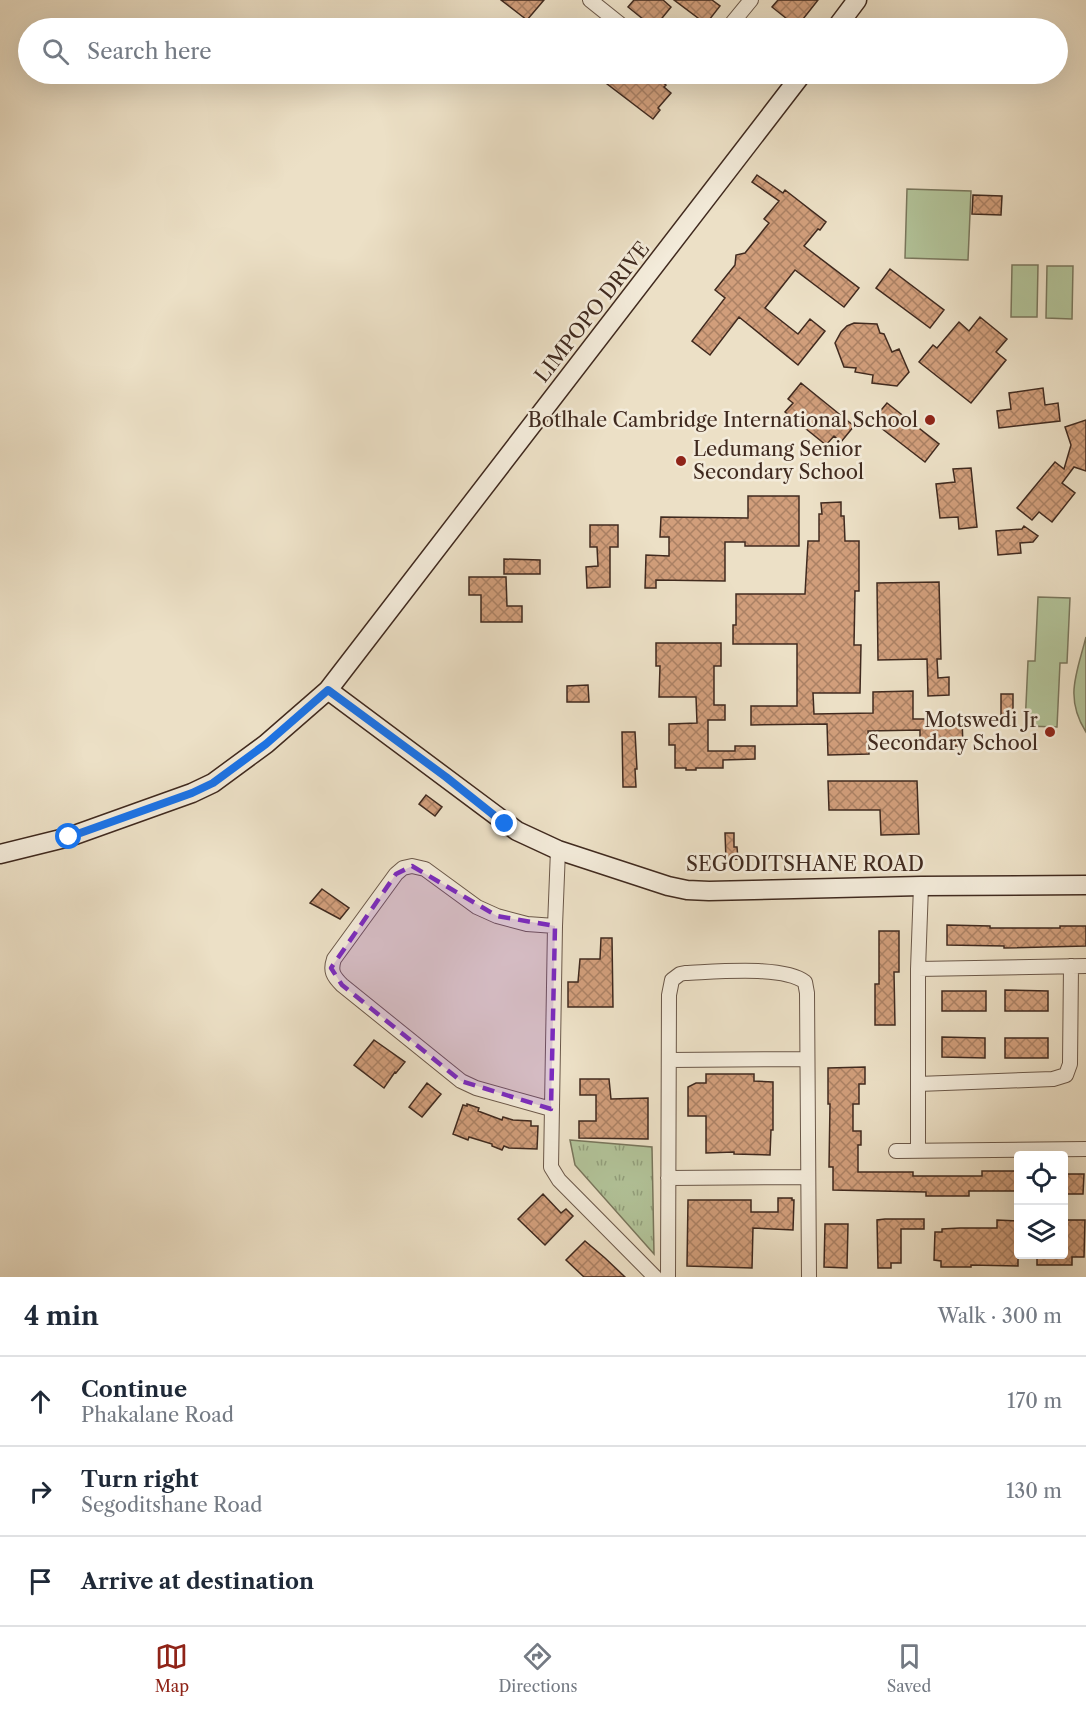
<!DOCTYPE html>
<meta charset="utf-8">
<style>
body{margin:0;font-family:"Libre Caslon Text",serif;background:#f6f6f7;color:#1f2937}
.controls{position:absolute;right:18px;bottom:18px;display:grid;overflow:hidden;border-radius:6px;box-shadow:0 6px 24px #0002}
.controls button{width:54px;height:54px;display:grid;place-items:center;padding:0;border:0;border-bottom:2px solid #e0e1e3;background:#fff;color:#1f2937;font:30px sans-serif}
.stop{position:absolute;width:18px;height:18px;margin:-14px;border:4px solid #1a73e8;border-radius:50%;background:#fff}
.stop.end{background:#1a73e8;border-color:#fff;box-shadow:0 2px 6px #0008}
.list{margin:0;padding:0;list-style:none}
h2{display:flex;justify-content:space-between;align-items:center;height:78px;margin:0;padding:0 24px;font-size:26px}
h2 small{font-size:20px;font-weight:400;color:#747a83}
.list li{display:grid;grid-template-columns:39px 1fr auto;gap:18px;align-items:center;box-sizing:border-box;height:90px;padding:0 24px;border-top:2px solid #e0e1e3}
.list b{display:block;font-size:22px;white-space:nowrap}
.list p{margin:0;font-size:20px;white-space:nowrap;color:#747a83}
.list em{font-size:20px;font-style:normal;color:#747a83}
.icon{flex:none;width:33px;height:33px;fill:none;stroke:currentColor;stroke-width:2;stroke-linecap:round;stroke-linejoin:round}
.map{position:relative;flex:none;width:1086px;height:1277px;overflow:hidden}
.search{position:absolute;background:#fff;box-shadow:0 6px 24px #0002;left:18px;right:18px;top:18px;height:66px;display:flex;align-items:center;gap:15px;box-sizing:border-box;padding:0 21px;border-radius:33px;color:#747a83;font-size:22px}
.sheet{height:348px;background:#fff}
nav{display:flex;justify-content:space-around;align-items:center;box-sizing:border-box;height:84px;border-top:2px solid #e0e1e3;background:#fff;font-size:16px;color:#747a83}
nav a{display:grid;justify-items:center;gap:3px}
nav .on{color:#8f2418}
.map>svg:first-child{display:block}
</style>
<div class="map">
<svg width="1086" height="1277" viewBox="0 0 1086 1277">
<defs>
<pattern id="grass-tufts" width="24" height="20" patternUnits="userSpaceOnUse" patternTransform="scale(1.5)"><rect width="24" height="20" fill="#b2c399"/><path d="M3 7l-1-3M5 7V3M7 7l1-3M15 17l-1-3M17 17v-4M19 17l1-3" fill="none" stroke="#929f7c"/></pattern>
<pattern id="building-cross-hatch" width="8" height="8" patternUnits="userSpaceOnUse" patternTransform="scale(1.5)"><rect width="8" height="8" fill="#d19e7b"/><path d="M0 0l8 8M0 8l8-8" fill="none" stroke="#ab8164"/></pattern>
</defs>
<rect width="100%" height="100%" fill="#ece0c6"/>
<filter id="stains"><feTurbulence type="fractalNoise" baseFrequency=".00333" numOctaves="4"/><feColorMatrix values="0 0 0 0 .2 0 0 0 0 .09 0 0 0 0 .02 0 0 0 .5 -.17"/></filter>
<radialGradient id="worn" r=".72"><stop offset=".6" stop-color="#630" stop-opacity="0"/><stop offset="1" stop-color="#630" stop-opacity=".3"/></radialGradient>
<path fill="url(#grass-tufts)" stroke="#79765c" stroke-width="1.5" d="M570 1140 652 1147 654 1254 575 1165Z"/>
<path fill="#b2c399" stroke="#79765c" stroke-width="1.5" d="M907 189 971 191 968 260 905 258Z
M1012 265H1038L1037 317H1011Z
M1047 266H1073L1072 319 1046 318Z
M1038 597 1070 598 1067 663H1060L1057 727 1025 726 1028 661H1035Z
M1086 637V732C1064 697 1077 673 1086 637Z"/>
<path fill="url(#building-cross-hatch)" stroke="#402a1f" stroke-width="1.5" d="M501 0H544L527 20Z
M634 0H663L671 7 654 28 628 7Z
M674 0H712L720 6 706 24Z
M778 0H818L796 28H780L787 19 772 7Z
M594 74H651L666 85 664 87 671 93 658 108 660 110 653 119Z
M757 175 783 193 785 190 826 222 820 230 818 229 804 246 859 288 844 307 795 270 765 308 798 334 810 319 825 331 798 365 739 317 710 355 692 341 725 298 715 290 735 265 736 255 745 253 769 223 764 219 779 201 752 182Z
M973 195 1002 196 1001 215 972 214Z
M890 269 944 310 930 328 876 288Z
M980 317 1007 339 996 352 1006 360 971 403 919 362 933 345 937 348 959 322 969 331Z
M854 323 877 324 880 333 884 334 892 352 899 349 909 372 897 386 872 383 873 375 855 372 856 368 844 367 835 343 841 332 847 326Z
M801 383 854 426 841 442 834 436 826 445 785 412 793 403 788 399Z
M1043 388 1045 405 1058 403 1060 421 999 428 997 411 1011 409 1009 393Z
M887 403 939 444 925 462 872 421Z
M1086 420V471L1074 467 1062 483 1075 493 1052 522 1039 512 1032 520 1017 508 1055 462 1064 469 1071 445 1065 427Z
M971 468 977 527 959 529 958 517 940 518 936 484 955 482 953 469Z
M748 496H799V546H745V542H725V581L656 580V588H645L646 555 669 556V537H660L661 517 748 518Z
M841 502V516H844L845 541H859V591H855L854 645H861L860 693H813L814 714 873 713V692L913 691V719H962L963 746H920V730L868 731 869 754 828 755 827 724 751 725V706H797V644H733V625H736V594H805L808 541H819V514H822L821 503Z
M590 525H618V547H610V587L587 588 586 567 598 566 597 547H590Z
M1024 526 1038 536 1033 542 1020 543 1021 553 998 555 996 531 1022 529Z
M504 559 540 560V574H504Z
M469 577H506L507 606H522V622H481V595H469Z
M939 582 941 659H937L938 678 949 677V695L928 696 927 659 878 660 877 583Z
M656 643H721V666H714V705H725V720H708V751H735V746H755V759L723 760V768H696V770H686V768H675V745H669V724L697 723 696 697H659L660 666H656Z
M588 685 589 702H567V686Z
M1001 694H1013V717L1001 716Z
M622 732H635L637 769H635L636 787H623Z
M828 781H917L919 834 881 835 880 810H829Z
M426 795 442 807 435 816 419 804Z
M725 833H734V847H737L738 859 726 860Z
M322 889 349 908 340 919 310 903Z
M947 925 990 926V928H1060V926H1086V946L1004 948V946L947 945Z
M879 931H899V972H894L895 1025H875V984H879Z
M601 938H612L613 1007H568V982H578L580 959H600Z
M1005 990 1048 991V1011H1005Z
M942 991H986V1011H942Z
M942 1037 985 1038V1058L942 1057Z
M1005 1038H1048V1058H1005Z
M374 1040 405 1062 396 1073 395 1072 384 1088 354 1065Z
M865 1067V1084H859V1104H853V1131H861V1145H858V1172H913V1176H982V1171H1018V1191H969V1196H926V1192L833 1190V1167H829L830 1104H828V1068Z
M706 1074H754V1081L773 1082V1130H771L770 1155 734 1154V1152L706 1153V1116H688V1087L696 1083H706Z
M580 1079H609L611 1099 648 1098V1139L579 1138V1121H596V1095H580Z
M427 1083 441 1094 422 1117 409 1107Z
M467 1104 479 1108 478 1111 502 1120 503 1117 513 1120 531 1121V1126H538L537 1149 509 1148 504 1146 502 1150 492 1146V1144L469 1137 468 1140 453 1134 463 1105 467 1106Z
M1064 1174H1084L1083 1194H1064Z
M543 1194 561 1213 566 1209 573 1216 545 1245 518 1219Z
M778 1198H792V1200H794L793 1230 753 1228 752 1268 687 1266 688 1200H751V1212H778Z
M885 1219H924V1229H901V1263H891V1268H878L877 1220Z
M997 1220 1018 1221V1266L971 1265V1267H941V1261L934 1260 935 1232H942V1229L960 1228H997Z
M1066 1220H1085L1084 1257H1072V1265H1037V1254H1065Z
M825 1224H848L847 1268 824 1267Z
M585 1241 605 1258 625 1277H584L566 1260Z"/>
<g fill="none" stroke-linecap="round" stroke-linejoin="round">
<defs>
<path id="street" d="M590 0 625 28
M728 28 751 0
M558 850 555 926 551 1167 559 1180 655 1277
M918 969 1086 966
M669 1060 807 1059
M918 1084 1053 1079 1066 1075 1070 1064 1071 966
M551 1109 476 1088 461 1081 342 985C333 976 330 971 334 959L396 874 403 868 412 866 425 869 477 907 497 916 527 924 555 926
M896 1151 1086 1149
M918 1151V969L921 886
M668 1178 807 1177
M668 1277 669 995 672 980 680 974 685 973C714 972 783 965 805 982L807 993 809 1277"/>
<path id="secondary" d="M836 28 857 0
M328 690 517 831 558 850 668 886 687 890 709 891 921 886 1086 885
M0 854 69 837 192 793 213 783 266 744 328 690 802 74"/>
</defs>
<use href="#street" stroke="#6b5849" stroke-width="16"/>
<use href="#secondary" stroke="#402a1f" stroke-width="21"/>
<use href="#street" stroke="#f3ebda" stroke-width="14"/>
<use href="#secondary" stroke="#f3ebda" stroke-width="18"/>
</g>
<g fill="none" stroke-linecap="round" stroke-linejoin="round">
<path stroke="#1a73e8" stroke-width="8" d="M69 837 192 793 213 783 266 744 328 690 446 777 505 824"/>
</g>
<path fill="#7b2cbf" fill-opacity="0.2" stroke="#7b2cbf" stroke-width="4.5" stroke-dasharray="12 8" stroke-linejoin="round" d="M412 866 497 916 555 926 551 1109 461 1081 342 985 331 968 396 874Z"/>
<g fill="#8f2418" stroke="#f3ebda" stroke-width="2">
<circle cx="930" cy="420" r="6"/>
<circle cx="681" cy="461" r="6"/>
<circle cx="1050" cy="732" r="6"/>
</g>
<g text-anchor="middle" stroke-width="5" stroke-linejoin="round" paint-order="stroke">
<g font-size="20" fill="#402a1f" stroke="#f3ebda">
<text transform="translate(592 312) rotate(-52)" y="7">LIMPOPO DRIVE</text>
<text x="805" y="871">SEGODITSHANE ROAD</text>
</g>
<g font-size="20" fill="#402a1f" stroke="#f3ebda" text-anchor="end">
<text x="918" y="427">Botlhale Cambridge International School</text>
<text x="693" y="456" text-anchor="start">Ledumang Senior<tspan x="693" dy="23">Secondary School</tspan></text>
<text x="1038" y="727">Motswedi Jr<tspan x="1038" dy="23">Secondary School</tspan></text>
</g>
</g>
<rect width="100%" height="100%" filter="url(#stains)"/>
<rect width="100%" height="100%" fill="url(#worn)"/>
</svg>
<div class="controls">
<button><svg class="icon" aria-label="locate" viewBox="0 0 24 24"><circle cx="12" cy="12" r="6"/><path d="M12 2v4M12 18v4M2 12h4M18 12h4"/></svg></button>
<button><svg class="icon" aria-label="layers" viewBox="0 0 24 24"><path d="M12 4l9 5-9 5-9-5zM3 14l9 5 9-5"/></svg></button>
</div>
<div class="stop" style="left:69px;top:837px"></div>
<div class="stop end" style="left:505px;top:824px"></div>
<div class="search"><svg class="icon" aria-label="search" viewBox="0 0 24 24"><circle cx="10" cy="10" r="6"/><path d="M15 15l6 6"/></svg>Search here</div>
</div>
<section class="sheet">
<h2>4 min<small>Walk · 300 m</small></h2>
<ul class="list">
<li><svg class="icon" aria-label="ahead" viewBox="0 0 24 24"><path d="M12 20V5M6 11l6-6 6 6"/></svg><div><b>Continue</b><p>Phakalane Road</p></div><em>170 m</em></li>
<li><svg class="icon" aria-label="right" viewBox="0 0 24 24"><path d="M7 20v-9h11M14 6l5 5-5 5"/></svg><div><b>Turn right</b><p>Segoditshane Road</p></div><em>130 m</em></li>
<li><svg class="icon" aria-label="arrive" viewBox="0 0 24 24"><path d="M6 21V4h12l-3 4 3 4H6"/></svg><div><b>Arrive at destination</b></div></li>
</ul>
</section>
<nav>
<a class="on"><svg class="icon" aria-label="map" viewBox="0 0 24 24"><path d="M3 6l6-2 6 2 6-2v14l-6 2-6-2-6 2zM9 4v14M15 6v14"/></svg>Map</a>
<a><svg class="icon" aria-label="directions" viewBox="0 0 24 24"><path d="M12 3l9 9-9 9-9-9zM9 14v-3h6M13 9l2 2-2 2"/></svg>Directions</a>
<a><svg class="icon" aria-label="saved" viewBox="0 0 24 24"><path d="M7 4h10v16l-5-4-5 4z"/></svg>Saved</a>
</nav>
